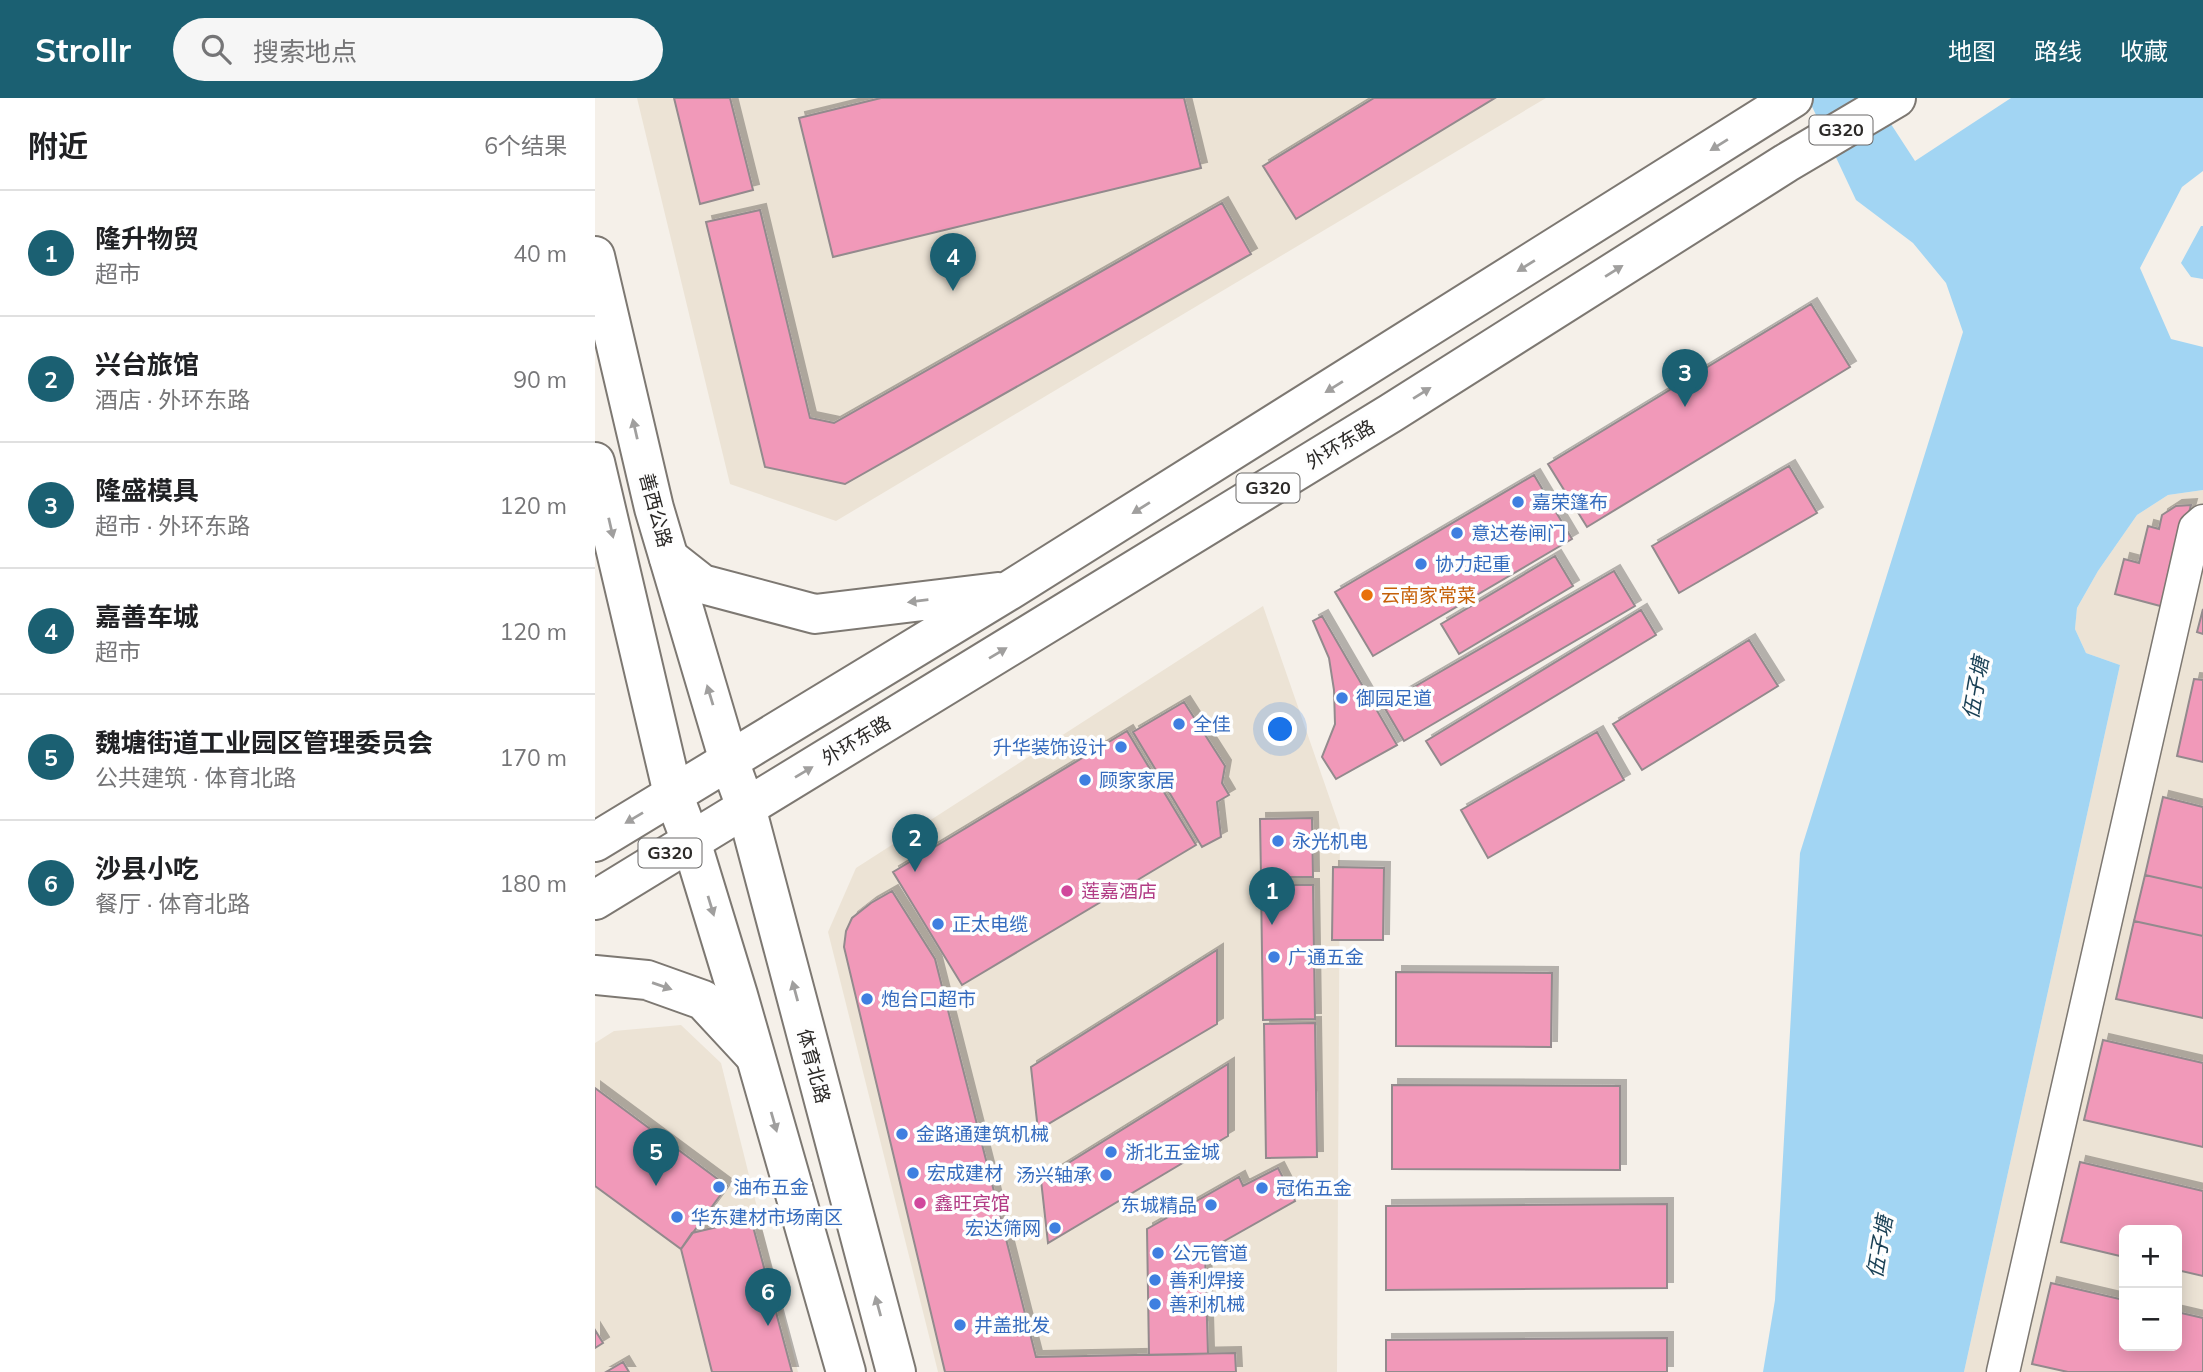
<!DOCTYPE html>
<html lang="zh">
<meta charset="utf-8">
<style>
body{margin:0;font-family:Mulish,"Noto Sans SC",sans-serif;background:#f6f6f6;color:#202124}
.controls{position:absolute;right:21px;bottom:21px;display:grid;overflow:hidden;border-radius:10px;box-shadow:0 4px 18px #0003}
.controls button{width:63px;height:63px;display:grid;place-items:center;padding:0;border:0;border-bottom:2px solid #e0e0e0;background:#fff;color:#202124;font:35px sans-serif}
.you{position:absolute;left:686px;top:632px;width:24px;height:24px;margin:-18px;border:5px solid #fff;border-radius:50%;background:#1a73e8;box-shadow:0 0 0 10px #1a73e833}
.badge{display:grid;place-items:center;width:46px;height:46px;border-radius:50%;background:#1b6072;color:#fff;font-size:23px;font-weight:700}
.pin{position:absolute;translate:-50% -58px;filter:drop-shadow(0 2px 4px #0008)}
.pin::after{content:'';position:absolute;top:37px;width:24px;height:21px;background:inherit;clip-path:polygon(0 0,100% 0,50% 100%)}
.list{margin:0;padding:0;list-style:none}
h2{display:flex;justify-content:space-between;align-items:center;height:91px;margin:0;padding:0 28px;font-size:30px}
h2 small{font-size:23px;font-weight:400;color:#757577}
.list li{display:grid;grid-template-columns:46px 1fr auto;gap:21px;align-items:center;box-sizing:border-box;height:126px;padding:0 28px;border-top:2px solid #e0e0e0}
.list b{display:block;font-size:26px;white-space:nowrap}
.list p{margin:0;font-size:23px;white-space:nowrap;color:#757577}
.list em{font-size:23px;font-style:normal;color:#757577}
.icon{flex:none;width:38px;height:38px;fill:none;stroke:currentColor;stroke-width:2;stroke-linecap:round;stroke-linejoin:round}
.map{position:relative;flex:none;width:1608px;height:1274px;overflow:hidden}
header{display:flex;align-items:center;gap:42px;box-sizing:border-box;height:98px;padding:0 35px;background:#1b6072;color:#fff}
header strong{font-size:33px}
nav{display:flex;gap:38px;margin-inline-start:auto;font-size:24px}
.search{width:490px;height:63px;background:#f6f6f6;display:flex;align-items:center;gap:18px;box-sizing:border-box;padding:0 24px;border-radius:38px;color:#757577;font-size:26px}
main{display:flex}
aside{flex:1;background:#fff}
.map>svg:first-child{display:block}
</style>
<header>
<strong>Strollr</strong>
<div class="search"><svg class="icon" aria-label="search" viewBox="0 0 24 24"><circle cx="10" cy="10" r="6"/><path d="M15 15l6 6"/></svg>搜索地点</div>
<nav><a>地图</a><a>路线</a><a>收藏</a></nav>
</header>
<main>
<aside>
<h2>附近<small>6个结果</small></h2>
<ul class="list">
<li><span class="badge">1</span><div><b>隆升物贸</b><p>超市</p></div><em>40 m</em></li>
<li><span class="badge">2</span><div><b>兴台旅馆</b><p>酒店 · 外环东路</p></div><em>90 m</em></li>
<li><span class="badge">3</span><div><b>隆盛模具</b><p>超市 · 外环东路</p></div><em>120 m</em></li>
<li><span class="badge">4</span><div><b>嘉善车城</b><p>超市</p></div><em>120 m</em></li>
<li><span class="badge">5</span><div><b>魏塘街道工业园区管理委员会</b><p>公共建筑 · 体育北路</p></div><em>170 m</em></li>
<li><span class="badge">6</span><div><b>沙县小吃</b><p>餐厅 · 体育北路</p></div><em>180 m</em></li>
</ul>
</aside>
<div class="map">
<svg width="1608" height="1274" viewBox="0 0 1608 1274">
<defs>
<filter id="shadow"><feDropShadow dx="6" dy="-6" stdDeviation="0" flood-color="#0004"/></filter>
</defs>
<rect width="100%" height="100%" fill="#f5f0e9"/>
<path fill="#ece3d5" fill-rule="evenodd" d="M42 0H951L241 423 135 386Z
M1608 392V1274H1369L1525 567 1491 555 1480 531 1482 510 1503 473 1542 417 1573 397ZM1529 1132H1582V1248H1529Z
M668 508 745 730 742 1274H343L233 834 261 770Z
M86 927 126 965 203 1274H0V945L19 933Z"/>
<path fill="#a2d5f3" d="M1213 0H1279L1320 63 1416 0H1608V73L1587 89 1545 170 1576 241 1608 249V392L1573 397 1542 417 1503 473 1482 510 1480 531 1491 555 1525 567 1369 1274H1168L1180 1202 1205 755 1368 234 1351 185 1318 145 1261 102Z
M1606 128H1608V181L1596 179 1586 165Z"/>
<path fill="#f199b9" stroke="#938a8d" stroke-width="2" filter="url(#shadow)" d="M79 0H135L158 92 105 106Z
M286 0H589L606 70 238 159 204 20Z
M779 0H900L701 121 668 68Z
M627 105 656 156 250 386 170 369 111 124 165 112 215 320 239 325Z
M1216 206 1255 269 992 429 953 366Z
M1194 368 1222 415 1084 495 1057 448Z
M939 377 977 441 778 558 740 494Z
M1596 407 1569 509 1520 496 1529 461 1544 465 1553 428 1564 431 1567 417 1581 408Z
M960 458 978 488 864 556 846 526Z
M1019 473 1040 508 809 643 788 607Z
M1608 511V536L1602 534Z
M1046 512 1061 537 846 667 831 643Z
M727 518 802 647 741 681 727 659 740 626 739 592 734 560 718 523Z
M1154 542 1183 588 1047 672 1018 626Z
M1599 581 1608 582V664L1582 658Z
M589 604 630 668 627 685 634 697 622 704 626 739 607 749 538 634Z
M532 633 601 747 367 887 298 774Z
M1002 634 1029 682 893 760 866 712Z
M1568 699 1608 709V790L1550 777Z
M717 720 718 779H666L665 721Z
M738 769 789 770 788 842H737Z
M1550 777 1608 790V838L1539 823Z
M666 787H718L720 921 668 922Z
M297 793 340 861 441 1259 640 1255 641 1274H350L249 849 251 833 257 820 276 805Z
M1539 823 1608 838V920L1521 901Z
M622 852V926L443 1032 436 969Z
M801 874 957 875 956 949 801 948Z
M720 925 722 1059 671 1060 669 926Z
M1508 942 1608 965V1049L1489 1022Z
M633 966V1038L453 1145 446 1082Z
M797 987 1025 988V1072L797 1071Z
M0 990 132 1088 86 1151 0 1088Z
M1485 1064 1608 1093V1178L1582 1172V1132H1529V1159L1466 1144Z
M683 1070 700 1103 610 1154 613 1256 554 1257 552 1131 644 1079 648 1088Z
M1072 1106V1190L791 1192V1108Z
M156 1121 197 1274H117L86 1151 97 1135Z
M1456 1185 1529 1202V1248H1582V1214L1608 1220V1274H1473L1437 1266Z
M0 1232 8 1245 0 1250Z
M1072 1240V1274H791V1242Z
M28 1264 34 1274H11Z"/>
<g fill="none" stroke-linecap="round" stroke-linejoin="round">
<defs>
<path id="minor" d="M1408 1274 1600 430 1608 423"/>
<path id="major" d="M0 158 59 410 134 663 151 709 301 1274
M0 364 78 696 96 743 143 897 251 1274"/>
<path id="highway" d="M74 460 107 486 220 516 403 494
M0 744 415 492 1198 0
M0 802 796 315 1191 65 1301 0
M0 877 52 882 108 902 160 958"/>
</defs>
<use href="#minor" stroke="#7d7872" stroke-width="35"/>
<use href="#major" stroke="#7d7872" stroke-width="42"/>
<use href="#highway" stroke="#7d7872" stroke-width="42"/>
<use href="#minor" stroke="#fff" stroke-width="32"/>
<use href="#major" stroke="#fff" stroke-width="38"/>
<use href="#highway" stroke="#fff" stroke-width="38"/>
</g>
<defs><path id="oneway-solid" d="M-6-.8H1V-3.2L6.5 0L1 3.2V.8H-6Z" transform="scale(1.75)"/></defs>
<g fill="#a09f9e">
<use href="#oneway-solid" transform="translate(1124 47) rotate(148)"/>
<use href="#oneway-solid" transform="translate(931 168) rotate(148)"/>
<use href="#oneway-solid" transform="translate(1019 173) rotate(-32)"/>
<use href="#oneway-solid" transform="translate(739 289) rotate(148)"/>
<use href="#oneway-solid" transform="translate(827 295) rotate(-32)"/>
<use href="#oneway-solid" transform="translate(40 331) rotate(-103)"/>
<use href="#oneway-solid" transform="translate(546 410) rotate(148)"/>
<use href="#oneway-solid" transform="translate(16 430) rotate(77)"/>
<use href="#oneway-solid" transform="translate(323 503) rotate(173)"/>
<use href="#oneway-solid" transform="translate(403 555) rotate(-31)"/>
<use href="#oneway-solid" transform="translate(115 597) rotate(-107)"/>
<use href="#oneway-solid" transform="translate(209 674) rotate(-31)"/>
<use href="#oneway-solid" transform="translate(39 720) rotate(149)"/>
<use href="#oneway-solid" transform="translate(116 808) rotate(73)"/>
<use href="#oneway-solid" transform="translate(67 888) rotate(19)"/>
<use href="#oneway-solid" transform="translate(200 893) rotate(-105)"/>
<use href="#oneway-solid" transform="translate(179 1024) rotate(74)"/>
<use href="#oneway-solid" transform="translate(283 1208) rotate(-105)"/>
</g>
<g fill="#3f7fe0" stroke="#fefefe" stroke-width="2.5">
<circle cx="923" cy="404" r="7"/>
<circle cx="862" cy="435" r="7"/>
<circle cx="826" cy="466" r="7"/>
<circle cx="747" cy="600" r="7"/>
<circle cx="584" cy="626" r="7"/>
<circle cx="526" cy="649" r="7"/>
<circle cx="490" cy="682" r="7"/>
<circle cx="683" cy="743" r="7"/>
<circle cx="343" cy="826" r="7"/>
<circle cx="679" cy="859" r="7"/>
<circle cx="272" cy="901" r="7"/>
<circle cx="307" cy="1036" r="7"/>
<circle cx="516" cy="1054" r="7"/>
<circle cx="318" cy="1075" r="7"/>
<circle cx="511" cy="1077" r="7"/>
<circle cx="124" cy="1089" r="7"/>
<circle cx="667" cy="1090" r="7"/>
<circle cx="616" cy="1107" r="7"/>
<circle cx="82" cy="1119" r="7"/>
<circle cx="460" cy="1130" r="7"/>
<circle cx="563" cy="1155" r="7"/>
<circle cx="560" cy="1182" r="7"/>
<circle cx="560" cy="1206" r="7"/>
<circle cx="365" cy="1227" r="7"/>
</g>
<circle fill="#e8710a" stroke="#fefefe" stroke-width="2.5" cx="772" cy="497" r="7"/>
<g fill="#d1479c" stroke="#fefefe" stroke-width="2.5">
<circle cx="472" cy="793" r="7"/>
<circle cx="325" cy="1105" r="7"/>
</g>
<g text-anchor="middle" stroke-width="7" stroke-linejoin="round" paint-order="stroke">
<g fill="#fefefe" stroke="#6a6968" stroke-width="2">
<rect x="1214.5" y="17.5" width="63" height="29" rx="5"/>
<rect x="641.5" y="375.5" width="63" height="29" rx="5"/>
<rect x="43.5" y="740.5" width="63" height="29" rx="5"/>
</g>
<g font-size="18" font-weight="bold" fill="#2b2927">
<text x="1246" y="38">G320</text>
<text x="673" y="396">G320</text>
<text x="75" y="761">G320</text>
</g>
<g font-size="19" fill="#2b2927" stroke="#fefefe">
<text transform="translate(745 346) rotate(-31)" y="7">外环东路</text>
<text transform="translate(61 412) rotate(75)" y="7">善西公路</text>
<text transform="translate(261 642) rotate(-31)" y="7">外环东路</text>
<text transform="translate(219 968) rotate(75)" y="7">体育北路</text>
</g>
<g font-size="19" fill="#366cbe" stroke="#fefefe" text-anchor="start">
<text x="937" y="411">嘉荣篷布</text>
<text x="876" y="442">意达卷闸门</text>
<text x="840" y="473">协力起重</text>
<text x="761" y="607">御园足道</text>
<text x="598" y="633">全佳</text>
<text x="512" y="656" text-anchor="end">升华装饰设计</text>
<text x="504" y="689">顾家家居</text>
<text x="697" y="750">永光机电</text>
<text x="357" y="833">正太电缆</text>
<text x="693" y="866">广通五金</text>
<text x="286" y="908">炮台口超市</text>
<text x="321" y="1043">金路通建筑机械</text>
<text x="530" y="1061">浙北五金城</text>
<text x="332" y="1082">宏成建材</text>
<text x="497" y="1084" text-anchor="end">汤兴轴承</text>
<text x="138" y="1096">油布五金</text>
<text x="681" y="1097">冠佑五金</text>
<text x="602" y="1114" text-anchor="end">东城精品</text>
<text x="96" y="1126">华东建材市场南区</text>
<text x="446" y="1137" text-anchor="end">宏达筛网</text>
<text x="577" y="1162">公元管道</text>
<text x="574" y="1189">善利焊接</text>
<text x="574" y="1213">善利机械</text>
<text x="379" y="1234">井盖批发</text>
</g>
<g font-size="19" fill="#c56008" stroke="#fefefe" text-anchor="start">
<text x="786" y="504">云南家常菜</text>
</g>
<g font-size="19" fill="#b23c85" stroke="#fefefe" text-anchor="start">
<text x="486" y="800">莲嘉酒店</text>
<text x="339" y="1112">鑫旺宾馆</text>
</g>
<g font-size="21" font-style="italic" fill="#183f54" stroke="#fefefe">
<text transform="translate(1381 590) rotate(-80)" y="7">伍子塘</text>
<text transform="translate(1285 1149) rotate(-80)" y="7">伍子塘</text>
</g>
</g>
</svg>
<div class="controls">
<button>+</button>
<button>−</button>
</div>
<div class="you"></div>
<div class="pin badge" style="left:677px;top:827px">1</div>
<div class="pin badge" style="left:320px;top:774px">2</div>
<div class="pin badge" style="left:1090px;top:309px">3</div>
<div class="pin badge" style="left:358px;top:193px">4</div>
<div class="pin badge" style="left:61px;top:1088px">5</div>
<div class="pin badge" style="left:173px;top:1228px">6</div>
</div>
</main>
